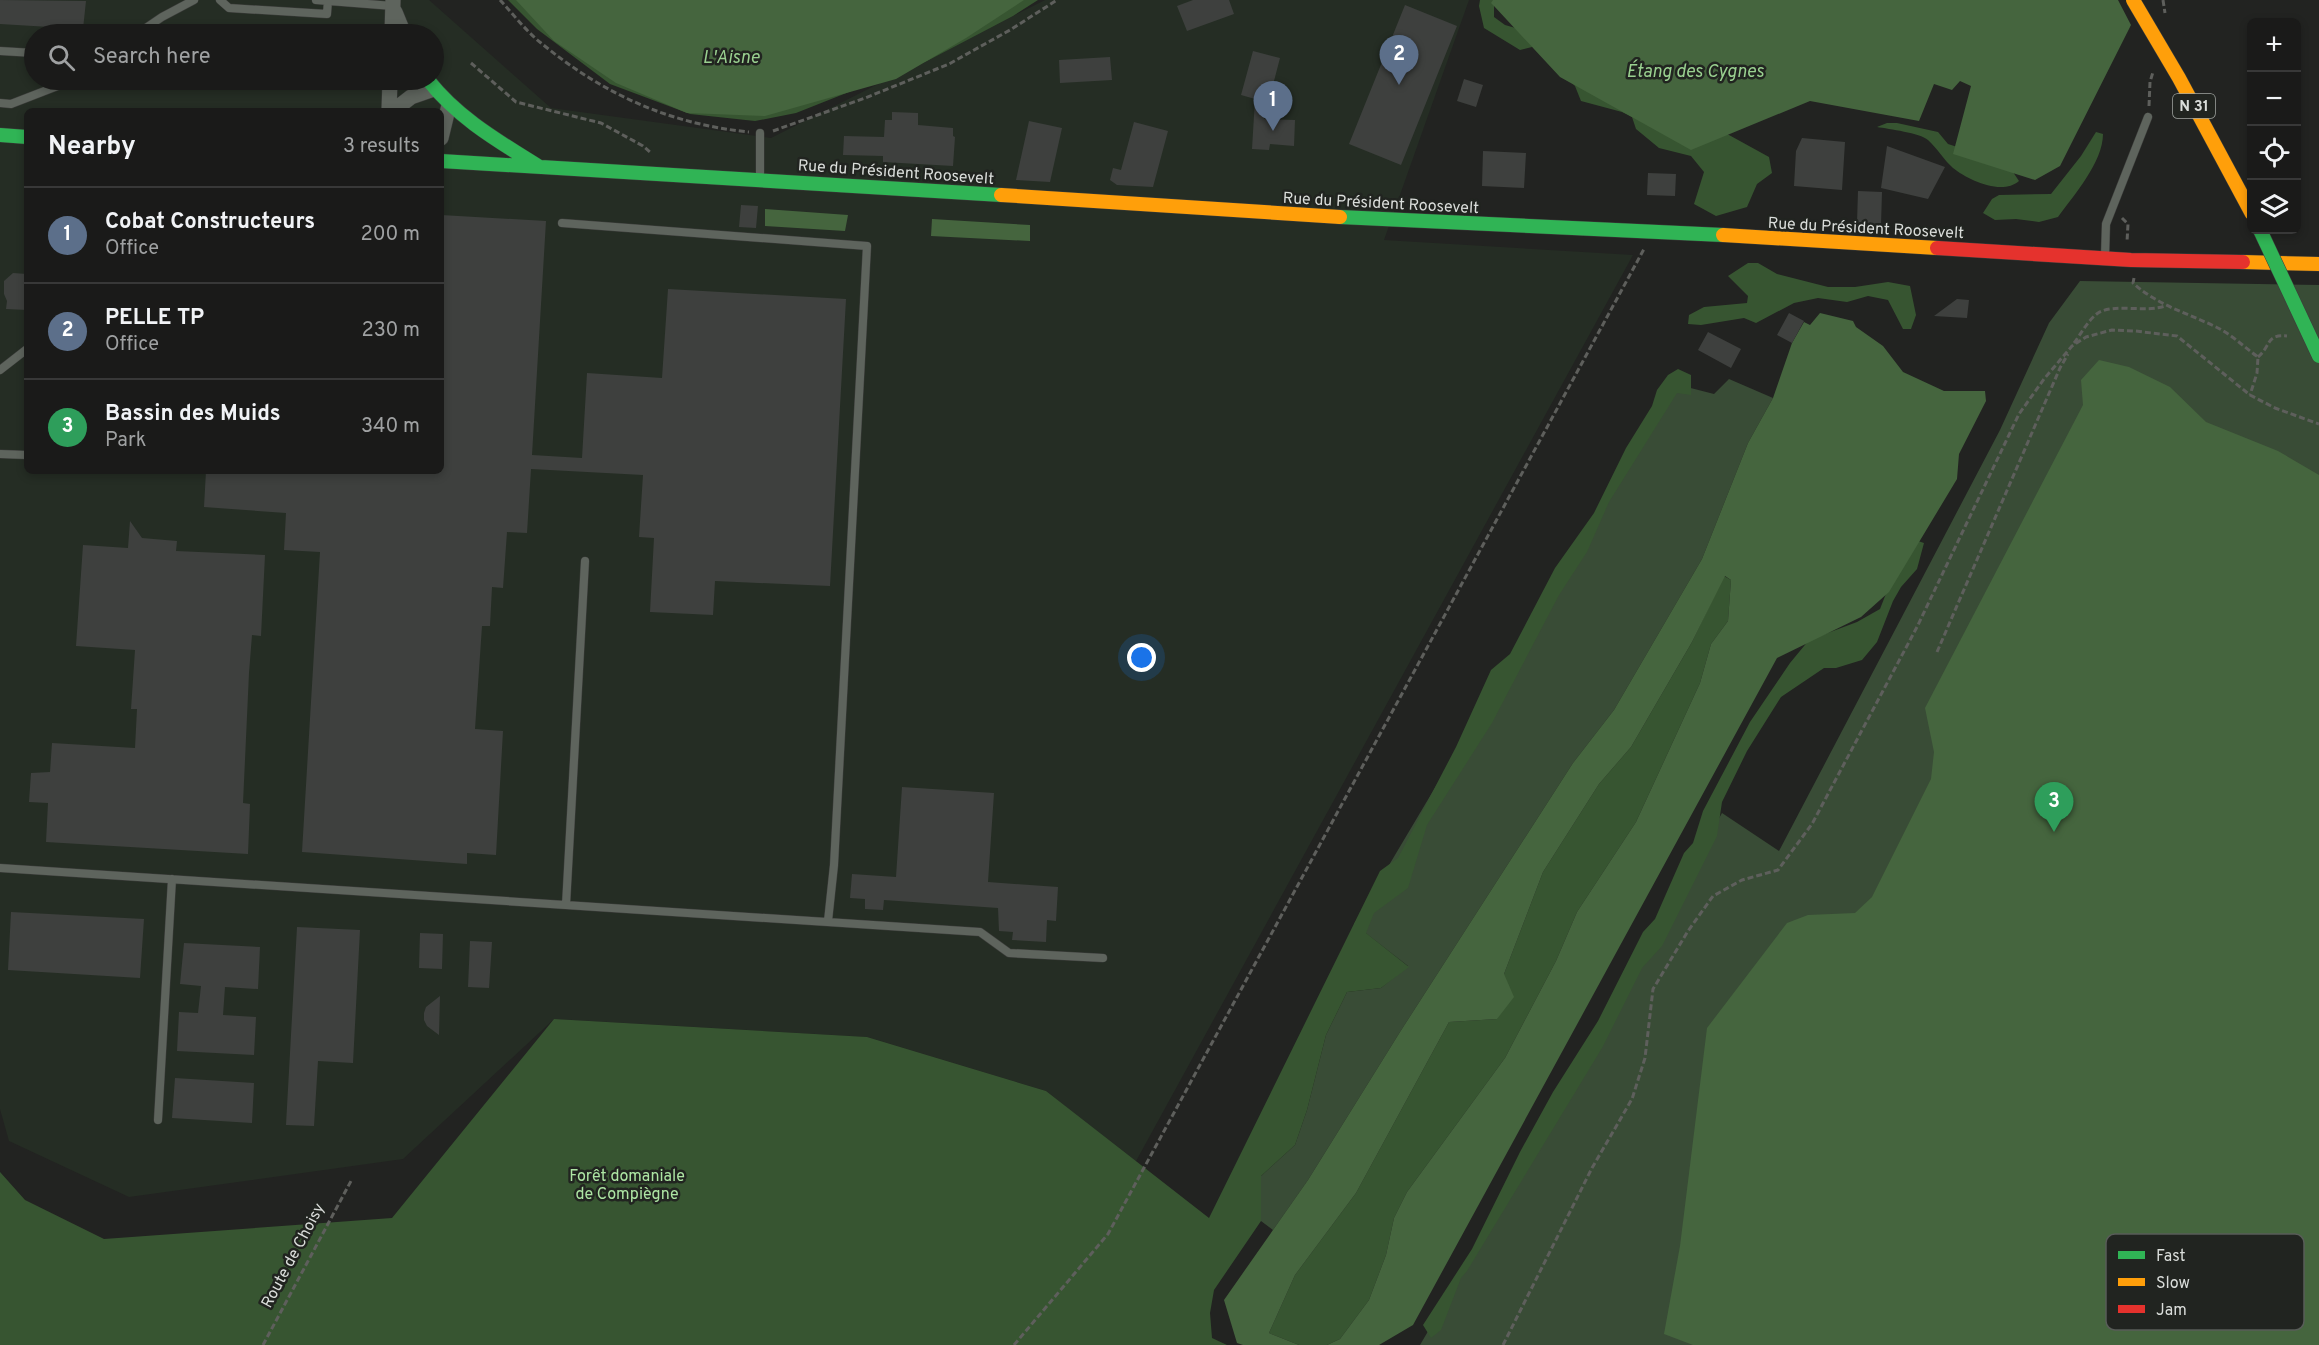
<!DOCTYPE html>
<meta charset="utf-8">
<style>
body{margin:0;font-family:Overpass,sans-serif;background:#232322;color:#f1f3f6}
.controls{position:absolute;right:18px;top:18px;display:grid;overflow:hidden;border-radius:9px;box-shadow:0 3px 9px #0003}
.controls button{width:54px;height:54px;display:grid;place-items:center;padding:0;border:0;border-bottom:2px solid #383838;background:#1a1a19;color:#f1f3f6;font:30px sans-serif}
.you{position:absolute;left:1142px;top:658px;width:21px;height:21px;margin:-15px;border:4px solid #fff;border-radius:50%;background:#1a73e8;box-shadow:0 0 0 9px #1a73e833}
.badge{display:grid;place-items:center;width:39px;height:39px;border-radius:50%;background:#9a9c99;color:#fff;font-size:20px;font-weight:700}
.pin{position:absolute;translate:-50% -50px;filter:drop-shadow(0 2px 3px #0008)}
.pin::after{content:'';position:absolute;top:32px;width:21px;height:18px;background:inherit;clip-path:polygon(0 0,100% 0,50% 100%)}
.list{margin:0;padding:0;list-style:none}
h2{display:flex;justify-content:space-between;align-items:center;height:78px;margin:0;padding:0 24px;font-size:26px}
h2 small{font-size:20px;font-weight:400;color:#9fa1a2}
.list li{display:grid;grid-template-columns:39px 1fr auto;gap:18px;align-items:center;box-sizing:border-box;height:96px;padding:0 24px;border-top:2px solid #383838}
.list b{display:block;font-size:22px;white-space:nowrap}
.list p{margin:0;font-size:20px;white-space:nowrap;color:#9fa1a2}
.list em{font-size:20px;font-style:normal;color:#9fa1a2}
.icon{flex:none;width:33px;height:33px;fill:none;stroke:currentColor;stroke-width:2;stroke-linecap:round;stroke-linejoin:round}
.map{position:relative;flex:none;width:2319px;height:1345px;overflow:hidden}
.search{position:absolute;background:#1a1a19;box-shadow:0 3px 9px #0003;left:24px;top:24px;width:420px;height:66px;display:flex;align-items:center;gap:15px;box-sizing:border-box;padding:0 21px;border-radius:33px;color:#9fa1a2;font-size:22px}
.panel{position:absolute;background:#1a1a19;box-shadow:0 3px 9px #0003;left:24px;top:108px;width:420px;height:366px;border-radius:9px}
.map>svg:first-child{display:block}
</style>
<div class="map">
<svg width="2319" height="1345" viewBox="0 0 2319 1345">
<rect width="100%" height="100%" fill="#222321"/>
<path fill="#252d24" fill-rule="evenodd" d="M0 0H429L551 108 771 138 1045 0H1469L1384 240 1633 255 1135 1163 1046 1091 867 1037 554 1019 403 1159 129 1197 9 1141 0 1109ZM34 34H434V80H34ZM27 111H441V471H27Z"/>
<path fill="#394c36" d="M2080 281 2319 285V1345H1420L1530 1157 1722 813 1779 851 2000 430 2049 323Z
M1729 379 1773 398 1748 443 1702 559 1614 710 1573 763 1400 1032 1308 1180 1273 1230 1261 1221V1176L1295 1145 1307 1110 1326 1035 1347 992 1381 988 1408 966 1354 924 1675 384 1714 394Z"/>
<path fill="#375531" d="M508 0H1038L1013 16 927 61 796 113 755 121 690 114 610 84 537 29Z
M1480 0H1498L1494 6V17L1505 25 1530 32 1532 47 1520 50 1484 28 1479 6Z
M1559 69 1709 124 1769 157 1772 173 1757 184 1747 207 1716 216 1694 204 1704 172 1691 156 1659 148 1636 129 1632 117 1622 112 1581 101 1575 86Z
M1887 123H1897L1938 132 1948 144 2007 163 2019 181C2002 196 1968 180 1953 168 1944 160 1937 148 1928 140 1920 133 1889 129 1877 127Z
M2096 132 2103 134C2103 162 2074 195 2058 217L2039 222 2016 219 1995 220 1983 213 1992 199 1999 195 2051 194 2081 156Z
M1748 263H1758L1777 274 1828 287H1855L1888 282 1910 286 1916 315 1911 329H1903L1888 300 1868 296 1847 302 1818 298 1794 303 1756 323 1744 318 1701 325 1688 324 1689 315 1704 307 1747 303 1748 296 1728 276Z
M1678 369 1691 375V395L1677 393 1609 502 1587 552 1559 595 1492 723 1427 825 1408 888 1374 913 1366 933 1409 967 1381 988 1347 992 1326 1035 1307 1110 1295 1145 1261 1176V1221L1214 1290 1210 1313 1212 1338 1227 1345H0V1172L25 1200 104 1239 392 1218 554 1019 867 1037 1046 1091 1209 1218 1380 871 1398 858 1456 747 1491 670 1510 654 1555 568 1594 513 1626 448 1652 406 1657 390 1668 375Z
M1912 539 1924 543 1917 569 1901 587 1893 601 1877 642 1862 660 1836 668H1824L1781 697 1747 751 1722 802 1717 836 1662 946 1642 968 1602 1048 1467 1271 1461 1278 1441 1330 1431 1338 1423 1325 1472 1249 1520 1152 1553 1092 1598 1021 1643 932 1655 919 1684 853 1693 843 1703 811 1750 722 1790 663 1809 640 1857 622 1880 609 1905 545Z
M1724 576 1731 580 1728 621 1711 644 1700 683 1636 822 1577 912 1556 961 1505 1058 1407 1192 1394 1218 1386 1255 1369 1300 1340 1339 1327 1345H1299L1269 1333 1295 1275 1356 1193 1449 1022 1497 1019 1504 974 1543 872 1599 784 1631 747 1692 642Z"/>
<path fill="#45653e" d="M516 0H1024L966 38 896 79 765 116 687 113 616 83 554 41Z
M1493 0H2118L2131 25 2060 166 2035 180 1953 154 1971 86 1960 81 1952 90 1934 84 1919 121 1810 101 1691 150 1560 77 1494 6 1491 3Z
M765 209 848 215 845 231 765 226Z
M932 219 1030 225V241L931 236Z
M1820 313 1853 321 1856 327 1883 346 1903 372 1944 391H1985L1986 401 1959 454 1957 479 1889 592 1861 617 1777 658 1413 1325 1379 1345H1327L1340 1339 1369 1300 1386 1255 1394 1218 1407 1192 1505 1058 1556 961 1577 912 1636 822 1700 683 1711 644 1728 621 1731 580 1725 576 1692 642 1631 747 1599 784 1543 872 1504 974 1514 997 1497 1019 1449 1022 1356 1193 1295 1275 1269 1333 1299 1345H1243L1237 1343 1224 1300 1308 1180 1400 1032 1573 763 1614 710 1702 559 1748 443 1773 398 1792 343 1804 322 1810 325Z
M2099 360 2129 367 2170 387 2206 422 2278 451 2319 475V1345H1693L1664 1334 1680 1246 1707 1028 1787 923 1808 915 1855 913 1872 897 1931 779 1934 752 1925 708 2083 405 2081 380Z"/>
<path fill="#3e403e" d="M0 0 86 1 83 29 0 24Z
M1193 0H1229L1234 14 1187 31 1177 6Z
M1405 5 1457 26 1401 165 1349 144Z
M1253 51 1280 58 1264 119 1295 120 1294 146 1270 144 1269 150 1252 149 1255 99 1241 95Z
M1110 57 1112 80 1060 83 1059 60Z
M1464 79 1483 85 1476 107 1457 101Z
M892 112 918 113V125L953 128V136L955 137 953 166 883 162V156L843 155 844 136 884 137 885 120H892Z
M1029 121 1062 128 1050 182 1016 180Z
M1134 122 1168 131 1153 187 1117 185 1110 180 1113 168 1121 170Z
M1802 138 1845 142 1842 190 1794 186 1796 151Z
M1887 146 1945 167 1928 199 1881 188Z
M1483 151 1526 153 1524 188 1482 186Z
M1648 173 1676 174 1675 196 1647 195Z
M1858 191 1882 192 1881 225 1857 223Z
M741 205 758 206 756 228 739 227Z
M441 215 546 221 532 455 582 458 587 373 662 378 668 289 846 299 830 586 715 581 713 615 650 612 654 538 639 537 643 475 531 469 527 533 507 532 503 588 492 587 490 626H482L475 729 503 731 496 855 467 853V864L302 852 320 552 284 550 286 513 204 507 206 471H441Z
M13 273 27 274V310L6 309 7 301 4 294V281Z
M1957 299 1969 300 1967 318 1934 316Z
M1789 313 1804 321 1792 343 1777 335Z
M1708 332 1741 349 1731 368 1698 350Z
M130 521 142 538 177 541 176 551 265 555 261 636 252 635 249 673 243 803 250 804 248 854 46 842 48 803 29 802 31 773 50 772 52 743 135 748 137 709H131L135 650 76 646 83 545 128 548Z
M902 787 994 793 988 882 1058 887 1056 921 1047 920 1046 942 1012 940 1013 932 999 931 998 908 884 900 883 910 865 909V899L850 898 852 874 896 877Z
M11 912 144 919 140 978 8 970Z
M297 927 360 930 353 1063 318 1061 314 1126 286 1125Z
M420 933 443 934 442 969 419 968Z
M470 941 492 942 489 988 468 987Z
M184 943 260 947 258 989 225 987 223 1015 256 1017 254 1055 177 1051 179 1012 198 1013 201 986 180 984Z
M440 996 439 1035 427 1026 424 1020V1013L426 1007Z
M175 1078 254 1083 252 1123 172 1118Z"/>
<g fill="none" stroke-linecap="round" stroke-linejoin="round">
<defs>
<path id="lane" d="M220 0 229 8 327 14 328 0
M316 0 393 6
M137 34 162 17 194 0
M0 51 34 53
M0 103 11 104 73 80
M760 177V133
M562 223 867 246 834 865 828 921
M2105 257 2106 224 2148 117
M0 370 27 349
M0 454 27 455
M0 868 980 932 1009 953 1103 958
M566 905 585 561
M158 1120 172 879"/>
<path id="street" d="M395 12 404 34
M392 34 393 0
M389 111 390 80
M393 111 411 97 434 89
M441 138 449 105"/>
<path id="fast" d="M428 80C458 118 498 141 538 166
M0 135 27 137
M441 161 1001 195
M1340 217 1723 235"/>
<path id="slow" d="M1001 195 1340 217
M1723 235 1937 248
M2243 262 2319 264"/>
<path id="jam" d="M1937 248 2131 260 2243 262"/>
</defs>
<use href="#lane" stroke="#3c3d3b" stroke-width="9"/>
<use href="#street" stroke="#3c3d3b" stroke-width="16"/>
<use href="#fast" stroke="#3c3d3b" stroke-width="15"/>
<use href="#slow" stroke="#3c3d3b" stroke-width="15"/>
<use href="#jam" stroke="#3c3d3b" stroke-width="15"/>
<path stroke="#5e5f5c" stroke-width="3" stroke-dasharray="6 3" stroke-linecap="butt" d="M500 0C513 14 526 31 541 43 603 94 669 124 749 132
M2163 0 2165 13
M471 63 516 102 601 123 643 146 651 153
M2149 106 2150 82 2153 72
M773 131 865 98 949 64 1010 30 1057 0
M2122 218 2128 224 2127 242
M2134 278 2133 283C2157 305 2187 313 2216 327 2231 334 2244 347 2258 357L2257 373 2250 395
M2074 343C2081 334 2088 320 2098 313 2114 303 2146 313 2165 306
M2258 357C2271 346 2266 334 2287 336
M1937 652 2060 368 2068 354
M263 1345 351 1181
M1014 1345 1108 1234 1644 249
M1503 1345 1592 1168 1632 1099 1645 1058 1653 989 1688 931 1713 896 1742 880 1778 870 1812 824 1917 627 2019 414 2044 379 2072 346 2086 337 2112 330 2135 331 2177 336 2250 395 2275 408 2319 424"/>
<use href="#lane" stroke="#5e645d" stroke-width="8"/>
<use href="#street" stroke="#5e645d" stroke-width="15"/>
<use href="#fast" stroke="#30b455" stroke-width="14"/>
<use href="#slow" stroke="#ff9f0a" stroke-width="14"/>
<use href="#jam" stroke="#e5322d" stroke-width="14"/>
<defs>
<path id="fast-bridge" d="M2260 230 2319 356"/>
<path id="slow-bridge" d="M2133 0 2179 78 2252 214"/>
</defs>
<use href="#fast-bridge" stroke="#3c3d3b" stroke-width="15" stroke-linecap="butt"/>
<use href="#slow-bridge" stroke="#3c3d3b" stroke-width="15" stroke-linecap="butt"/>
<use href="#fast-bridge" stroke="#30b455" stroke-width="14"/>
<use href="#slow-bridge" stroke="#ff9f0a" stroke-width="14"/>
</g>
<g text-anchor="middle" stroke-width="5" stroke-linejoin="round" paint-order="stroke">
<rect fill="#212420" stroke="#a2a6a2" stroke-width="1.5" x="2173" y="94" width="42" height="24" rx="4.5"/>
<g font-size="15" font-weight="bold" fill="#daddda">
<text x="2194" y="111">N 31</text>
</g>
<g font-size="16" fill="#daddda" stroke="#212420">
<text transform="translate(896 171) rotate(4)" y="6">Rue du Président Roosevelt</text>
<text transform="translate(1381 202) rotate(3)" y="6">Rue du Président Roosevelt</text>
<text transform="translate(1866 227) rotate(3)" y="6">Rue du Président Roosevelt</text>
<text transform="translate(292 1255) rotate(-62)" y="6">Route de Choisy</text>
</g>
<g font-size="16" fill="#ade5a3" stroke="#212420">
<text x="627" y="1181">Forêt domaniale<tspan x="627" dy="18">de Compiègne</tspan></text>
</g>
<g font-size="18" font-style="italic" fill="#9ad190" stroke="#212420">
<text x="731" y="63">L'Aisne</text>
<text x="1695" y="77">Étang des Cygnes</text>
</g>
</g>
<rect x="2106" y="1234" width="198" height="96" rx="9" fill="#212420" stroke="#585c58" stroke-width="1.5"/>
<rect x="2118" y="1251" width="27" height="8" fill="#30b455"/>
<rect x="2118" y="1278" width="27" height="8" fill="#ff9f0a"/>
<rect x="2118" y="1305" width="27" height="8" fill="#e5322d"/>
<g font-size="16" fill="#daddda">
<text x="2156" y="1261">Fast</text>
<text x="2156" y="1288">Slow</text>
<text x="2156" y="1315">Jam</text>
</g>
</svg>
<div class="controls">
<button>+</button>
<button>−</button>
<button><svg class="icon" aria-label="locate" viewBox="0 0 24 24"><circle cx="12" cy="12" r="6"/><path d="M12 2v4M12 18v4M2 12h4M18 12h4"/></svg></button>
<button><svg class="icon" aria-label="layers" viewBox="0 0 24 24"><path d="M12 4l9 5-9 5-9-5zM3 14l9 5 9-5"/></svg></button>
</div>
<div class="you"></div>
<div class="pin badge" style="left:1273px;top:131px;background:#5c6f8a">1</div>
<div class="pin badge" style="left:1399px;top:85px;background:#5c6f8a">2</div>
<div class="pin badge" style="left:2054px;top:832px;background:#2e9e5b">3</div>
<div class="search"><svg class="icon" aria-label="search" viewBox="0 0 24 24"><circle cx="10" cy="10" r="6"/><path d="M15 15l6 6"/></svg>Search here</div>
<section class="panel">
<h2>Nearby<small>3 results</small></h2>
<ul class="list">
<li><span class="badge" style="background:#5c6f8a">1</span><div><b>Cobat Constructeurs</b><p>Office</p></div><em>200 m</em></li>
<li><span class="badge" style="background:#5c6f8a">2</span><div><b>PELLE TP</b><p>Office</p></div><em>230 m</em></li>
<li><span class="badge" style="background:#2e9e5b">3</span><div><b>Bassin des Muids</b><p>Park</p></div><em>340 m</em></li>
</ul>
</section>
</div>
